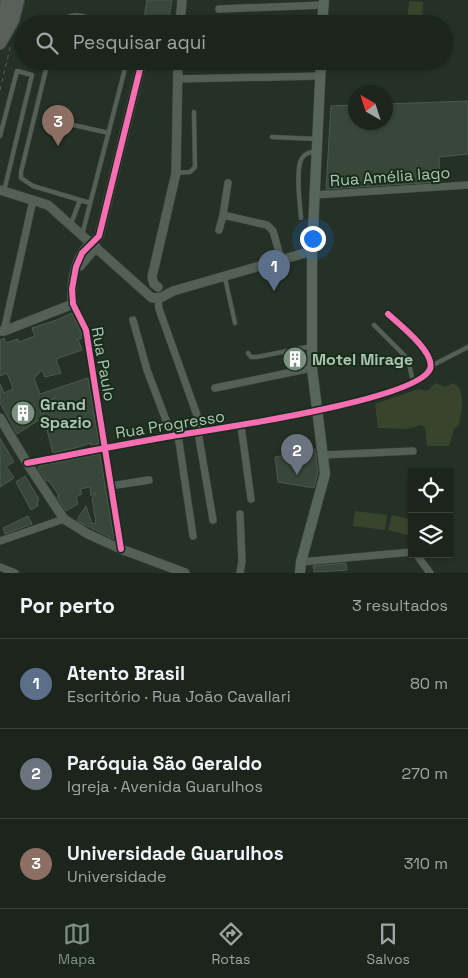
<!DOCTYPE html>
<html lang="pt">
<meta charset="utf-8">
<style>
body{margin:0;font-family:"Space Grotesk",sans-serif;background:#252d25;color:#f1f3f6}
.controls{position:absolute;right:15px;bottom:15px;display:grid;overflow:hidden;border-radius:0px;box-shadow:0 1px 4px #0004}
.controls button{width:45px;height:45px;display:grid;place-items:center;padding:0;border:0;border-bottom:1px solid #3a423b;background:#1c251c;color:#f1f3f6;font:25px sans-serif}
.compass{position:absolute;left:348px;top:85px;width:45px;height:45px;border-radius:50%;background:#1c251c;box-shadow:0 1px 4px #0004;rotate:321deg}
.you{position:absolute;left:312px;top:238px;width:18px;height:18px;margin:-12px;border:4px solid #fff;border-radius:50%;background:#1a73e8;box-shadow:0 0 0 8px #1a73e833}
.badge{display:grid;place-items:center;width:32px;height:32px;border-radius:50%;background:#7d9180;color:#fff;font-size:16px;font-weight:700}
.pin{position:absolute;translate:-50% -41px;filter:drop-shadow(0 1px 2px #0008)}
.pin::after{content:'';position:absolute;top:26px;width:18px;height:15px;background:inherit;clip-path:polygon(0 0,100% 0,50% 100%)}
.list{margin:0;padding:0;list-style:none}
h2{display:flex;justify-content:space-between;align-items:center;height:65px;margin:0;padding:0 20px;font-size:21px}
h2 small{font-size:16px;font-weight:400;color:#a0a5a3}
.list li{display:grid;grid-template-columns:32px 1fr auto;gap:15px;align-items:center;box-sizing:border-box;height:90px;padding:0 20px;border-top:1px solid #3a423b}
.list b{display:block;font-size:19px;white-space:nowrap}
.list p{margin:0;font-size:16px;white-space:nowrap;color:#a0a5a3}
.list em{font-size:16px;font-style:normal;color:#a0a5a3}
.icon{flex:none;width:28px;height:28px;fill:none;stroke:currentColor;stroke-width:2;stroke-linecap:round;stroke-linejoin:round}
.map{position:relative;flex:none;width:468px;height:573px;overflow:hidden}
.search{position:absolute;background:#1c251c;box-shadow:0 1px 4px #0004;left:15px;right:15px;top:15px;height:55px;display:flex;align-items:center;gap:12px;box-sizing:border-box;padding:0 18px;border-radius:28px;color:#a0a5a3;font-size:19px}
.sheet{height:335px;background:#1c251c}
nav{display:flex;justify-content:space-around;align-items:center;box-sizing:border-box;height:70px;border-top:1px solid #3a423b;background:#1c251c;font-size:14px;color:#a0a5a3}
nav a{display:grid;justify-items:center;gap:2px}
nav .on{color:#7d9180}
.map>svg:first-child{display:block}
</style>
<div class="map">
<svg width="468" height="573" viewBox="0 0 468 573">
<rect width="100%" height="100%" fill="#253126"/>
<path fill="#39442c" d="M409 1 423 2 422 24H407Z
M436 383 445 387 454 383 460 389 462 400V407L459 425 454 429 449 446H427L425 427 421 425 407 429 378 428 375 404 418 389 427 391Z
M355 511 387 515 385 530 353 526Z
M392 515 412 520V536L388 530Z"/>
<path fill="#39463a" stroke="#4b5a4d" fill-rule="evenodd" d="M147 0H172L168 24H143Z
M468 101V154L439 157 440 182 326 189 331 106 356 105V122H386V104Z
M72 313 81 332 82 338 78 339 82 350 56 359 61 373 45 377 42 370 34 378 40 394 88 378 99 444 91 445V443L75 448 53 453 46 426 43 429 39 420 17 434 0 403V384L4 393 13 389 7 373 0 376V340L4 338 6 343 18 339 19 342 35 336 32 328 57 320ZM57 398 60 407 41 414 39 404Z
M304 351 305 364 287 368 285 355Z
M0 438 14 462 6 466 14 478 0 487Z
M315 449 318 473 314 488 278 482 275 457Z
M100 454 105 486 114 539 91 528 78 521V518L86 506 92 524 96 523 92 498 96 492 91 496 90 487 80 489 82 494 76 497 78 504 66 511 57 497 59 496 56 491 48 480 46 481 38 468 39 466Z
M25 476 39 499 37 503 38 506 31 510 16 482Z
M28 516 32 524 5 534 3 528Z
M346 563 347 570 314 572 313 566Z"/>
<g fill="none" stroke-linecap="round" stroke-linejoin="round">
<defs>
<path id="service" d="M60 24C70 7 91 19 105 24
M48 61 21 172V178L33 186 90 203
M51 120 109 133
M0 136 17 71 32 75 4 191
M272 137 317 139
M176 173 190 172 195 167 194 112
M301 218C300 204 295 168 302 158 305 153 311 152 316 151
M71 224 80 200
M82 235 127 61
M225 278 235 323
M374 325 408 359 413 382
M248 353 251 357H257L312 346
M431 366 468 347"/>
<path id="minor" d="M219 9 323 5
M177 79 320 76
M228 183 223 215 267 225 273 231 281 259
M314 195 468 185
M219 230 223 215
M158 298 159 309 203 432
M73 304 86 330 121 549
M133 320 147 370 172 436
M4 331 33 200
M215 388 312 368
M241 426 251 499
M198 432 213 520
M178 435 193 536
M323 455 413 451
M27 463C75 454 124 444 172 436 211 430 417 400 430 369 436 353 399 324 388 314
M110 486 149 480
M0 541 64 519
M416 554 430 573
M301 562 412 552
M0 567 15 573
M240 573 242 561 240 514"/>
<path id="tertiary" d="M180 24 182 0
M0 190 48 205 152 298 162 297 173 291 312 251
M80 266 96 247
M158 287 154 284 152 277 176 173 178 61
M0 331H4L73 304C70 290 74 266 82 253 86 246 93 242 99 236L142 61
M0 418 27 463 64 519 88 534 121 549 185 573"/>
<path id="secondary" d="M322 24 324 0
M300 573 301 562 325 474 312 368V251L321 61"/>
<path id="motorway" d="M0 34 7 0
M0 43 13 20 18 0"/>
</defs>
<use href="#service" stroke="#424b43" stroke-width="5"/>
<use href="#minor" stroke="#424b43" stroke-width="8"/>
<use href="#tertiary" stroke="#424b43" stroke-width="10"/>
<use href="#secondary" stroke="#424b43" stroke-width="11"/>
<use href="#motorway" stroke="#404d42" stroke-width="14"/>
<path stroke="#566157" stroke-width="1" stroke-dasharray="4 4" stroke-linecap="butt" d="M0 90 11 44"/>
<use href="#service" stroke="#546055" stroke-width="4"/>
<use href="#minor" stroke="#546055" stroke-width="7"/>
<use href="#tertiary" stroke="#546055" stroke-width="9"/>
<use href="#secondary" stroke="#57655a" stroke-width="10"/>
<use href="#motorway" stroke="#595f5a" stroke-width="12"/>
<defs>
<path id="cycleway" d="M27 463C75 454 124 444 172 436 211 430 417 400 430 369 436 353 399 324 388 314
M121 549 86 330 73 304 72 289 76 267 82 253 99 236 142 61"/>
</defs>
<use href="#cycleway" stroke="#182c1b" stroke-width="9"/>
<use href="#cycleway" stroke="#f96db3" stroke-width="6"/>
</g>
<defs>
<symbol id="building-disc" viewBox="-11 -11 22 22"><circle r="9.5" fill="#7d9180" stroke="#182c1b"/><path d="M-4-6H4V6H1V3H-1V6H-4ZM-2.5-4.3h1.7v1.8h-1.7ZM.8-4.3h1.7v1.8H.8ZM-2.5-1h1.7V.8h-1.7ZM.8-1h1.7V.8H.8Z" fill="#fff"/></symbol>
</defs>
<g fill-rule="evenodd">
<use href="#building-disc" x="281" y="345" width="28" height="28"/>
<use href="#building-disc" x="9" y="399" width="28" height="28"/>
</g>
<g text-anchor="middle" stroke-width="4" stroke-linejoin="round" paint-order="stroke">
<g font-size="16" fill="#acc4b0" stroke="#182c1b">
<text transform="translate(390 176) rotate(-4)" y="6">Rua Amélia lago</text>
<text transform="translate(104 364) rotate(80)" y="6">Rua Paulo</text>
<text transform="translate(170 424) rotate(-9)" y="6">Rua Progresso</text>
</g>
<g font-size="16" font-weight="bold" fill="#acc4b0" stroke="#182c1b" text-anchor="start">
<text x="312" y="365">Motel Mirage</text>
<text x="40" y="410">Grand<tspan x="40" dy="18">Spazio</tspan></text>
</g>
</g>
</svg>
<div class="controls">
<button><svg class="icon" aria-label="locate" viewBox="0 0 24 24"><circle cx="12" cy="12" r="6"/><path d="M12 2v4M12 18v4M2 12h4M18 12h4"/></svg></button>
<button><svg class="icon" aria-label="layers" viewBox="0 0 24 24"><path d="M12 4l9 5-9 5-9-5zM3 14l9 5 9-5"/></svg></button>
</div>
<svg class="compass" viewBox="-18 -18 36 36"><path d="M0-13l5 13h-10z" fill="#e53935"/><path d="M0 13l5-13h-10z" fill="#a0a5a3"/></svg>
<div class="you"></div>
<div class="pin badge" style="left:274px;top:291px;background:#5c6f8a">1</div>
<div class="pin badge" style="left:297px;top:475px;background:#6b7280">2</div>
<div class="pin badge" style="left:58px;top:146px;background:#8d6e63">3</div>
<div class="search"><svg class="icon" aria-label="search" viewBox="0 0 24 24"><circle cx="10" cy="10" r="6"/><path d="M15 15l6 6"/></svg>Pesquisar aqui</div>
</div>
<section class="sheet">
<h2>Por perto<small>3 resultados</small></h2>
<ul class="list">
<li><span class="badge" style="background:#5c6f8a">1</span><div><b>Atento Brasil</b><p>Escritório · Rua João Cavallari</p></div><em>80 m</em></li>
<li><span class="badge" style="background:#6b7280">2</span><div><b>Paróquia São Geraldo</b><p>Igreja · Avenida Guarulhos</p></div><em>270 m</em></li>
<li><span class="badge" style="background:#8d6e63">3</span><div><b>Universidade Guarulhos</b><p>Universidade</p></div><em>310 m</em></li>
</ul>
</section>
<nav>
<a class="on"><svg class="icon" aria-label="map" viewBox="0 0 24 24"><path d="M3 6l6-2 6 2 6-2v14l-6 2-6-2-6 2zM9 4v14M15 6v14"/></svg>Mapa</a>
<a><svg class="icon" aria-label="directions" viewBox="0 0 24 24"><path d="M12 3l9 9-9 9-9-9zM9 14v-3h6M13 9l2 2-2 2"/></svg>Rotas</a>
<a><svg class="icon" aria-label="saved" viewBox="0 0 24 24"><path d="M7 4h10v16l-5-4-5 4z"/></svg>Salvos</a>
</nav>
